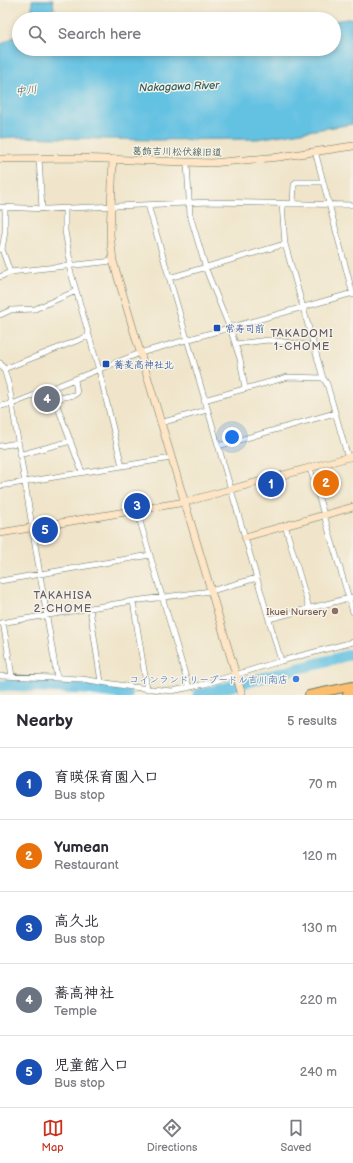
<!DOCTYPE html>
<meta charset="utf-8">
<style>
body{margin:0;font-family:"Balsamiq Sans","Klee One",sans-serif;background:#f7f7f7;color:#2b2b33}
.you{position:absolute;left:232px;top:437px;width:14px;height:14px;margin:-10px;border:3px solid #fff;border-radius:50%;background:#1a73e8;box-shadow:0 0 0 6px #1a73e833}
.badge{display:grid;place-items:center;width:26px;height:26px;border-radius:50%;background:#c8321e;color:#fff;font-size:13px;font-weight:700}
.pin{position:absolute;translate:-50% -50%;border:2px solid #fff;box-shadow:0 1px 4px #0006}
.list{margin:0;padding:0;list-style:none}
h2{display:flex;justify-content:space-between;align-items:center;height:52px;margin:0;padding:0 16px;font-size:17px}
h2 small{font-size:13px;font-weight:400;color:#7c7c81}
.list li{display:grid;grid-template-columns:26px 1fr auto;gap:12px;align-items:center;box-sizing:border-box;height:72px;padding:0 16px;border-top:1px solid #e1e1e2}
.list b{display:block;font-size:15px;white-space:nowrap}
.list p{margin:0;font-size:13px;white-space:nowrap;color:#7c7c81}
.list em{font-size:13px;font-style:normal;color:#7c7c81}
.icon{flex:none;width:22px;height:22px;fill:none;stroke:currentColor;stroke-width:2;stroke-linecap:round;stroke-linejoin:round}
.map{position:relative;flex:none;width:353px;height:695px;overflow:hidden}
.search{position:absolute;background:#fff;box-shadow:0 2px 6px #0003;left:12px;right:12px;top:12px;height:44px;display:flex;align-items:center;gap:10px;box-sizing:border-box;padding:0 14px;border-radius:22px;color:#7c7c81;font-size:15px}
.sheet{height:412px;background:#fff}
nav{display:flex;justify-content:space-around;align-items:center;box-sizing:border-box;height:56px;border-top:1px solid #e1e1e2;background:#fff;font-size:11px;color:#7c7c81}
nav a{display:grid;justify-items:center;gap:2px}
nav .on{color:#c8321e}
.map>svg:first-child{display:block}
</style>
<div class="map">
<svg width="353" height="695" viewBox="0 0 353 695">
<rect width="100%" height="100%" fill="#f7f3e8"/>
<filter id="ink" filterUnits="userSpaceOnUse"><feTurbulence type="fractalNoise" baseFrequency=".025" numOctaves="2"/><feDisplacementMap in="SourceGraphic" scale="8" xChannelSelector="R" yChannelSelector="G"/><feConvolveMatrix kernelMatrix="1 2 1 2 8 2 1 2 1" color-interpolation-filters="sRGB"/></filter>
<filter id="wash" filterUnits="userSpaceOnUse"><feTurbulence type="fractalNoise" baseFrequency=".012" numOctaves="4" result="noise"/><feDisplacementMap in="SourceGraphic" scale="16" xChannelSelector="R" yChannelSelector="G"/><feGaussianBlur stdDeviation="0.9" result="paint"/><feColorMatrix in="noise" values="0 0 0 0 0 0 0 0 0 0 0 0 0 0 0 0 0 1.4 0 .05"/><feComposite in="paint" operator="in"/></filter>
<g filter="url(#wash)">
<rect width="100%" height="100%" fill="#f0e5ca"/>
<path fill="#64c1e2" stroke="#427f8b" d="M32 0H53L55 19H32Z
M353 18V124L257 139 154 140 15 137 0 138V45L19 34V49H334V21Z"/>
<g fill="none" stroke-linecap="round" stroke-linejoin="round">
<path stroke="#64c1e2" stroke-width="11" d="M0 686 8 685 88 689 127 695
M198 695 353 654"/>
</g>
</g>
<g filter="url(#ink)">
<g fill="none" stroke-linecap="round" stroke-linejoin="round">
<defs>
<path id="street" d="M315 151 353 295
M39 158 42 209
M187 163 190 215 207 272 231 331 240 359 245 388
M282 204 285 244 323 378 327 384 348 458
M293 204 294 185 296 182H323
M148 205 281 661
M0 207 47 209 210 202 353 205
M65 209V231L71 266
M0 249H2L10 272
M2 249 5 232V208
M69 266 99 370 122 466
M0 277 10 272 113 261
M169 278 285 244
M0 315 11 310 35 309 76 291
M235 344 269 340 314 346
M0 363 4 369 9 386 57 678
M4 369 89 336
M51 389 82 472
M55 399 74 395 77 393 75 380
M204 400 288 377 323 378
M0 406 12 404 140 353 353 293
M160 423 207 410
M0 446 17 443
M218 446 335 413
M19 455 71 441
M310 468 353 612
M0 486 171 458
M137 511 189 688
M285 525 309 608
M0 581 150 555
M133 601 147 689
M90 609 101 682
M269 619 353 597
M3 622 12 676
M0 623 133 601 211 591 257 578
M0 676 82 679 132 687 172 691 205 684 281 661 353 642"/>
<path id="secondary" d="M0 159 78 158 211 163 279 157 353 146
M113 159 110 234 113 261 242 695
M0 533 185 502 353 456
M245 537 353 507"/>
<path id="primary" d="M309 695 353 686
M347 695 353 693"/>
</defs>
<use href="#street" stroke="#687868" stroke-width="6"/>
<use href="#secondary" stroke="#687868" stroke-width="8"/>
<use href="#primary" stroke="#687868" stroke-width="10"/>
<use href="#street" stroke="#fff" stroke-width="5"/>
<use href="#secondary" stroke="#fde5c5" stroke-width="7"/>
<use href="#primary" stroke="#fbbe6e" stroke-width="8"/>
</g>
</g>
<g fill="#1a4fb4" stroke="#f7f3e8" stroke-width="1.5">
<rect x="213" y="324" width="8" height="8" rx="2"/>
<rect x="102" y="360" width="8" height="8" rx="2"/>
</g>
<circle fill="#8d6e63" stroke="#f7f3e8" stroke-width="1.5" cx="335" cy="611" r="4"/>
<circle fill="#3f7fe0" stroke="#f7f3e8" stroke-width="1.5" cx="296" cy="679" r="4"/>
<g text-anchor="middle" stroke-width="3" stroke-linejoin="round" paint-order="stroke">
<g font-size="10" fill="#1f3d34" stroke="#f7f3e8">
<text transform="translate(177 151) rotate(1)" y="4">葛飾吉川松伏線旧道</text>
</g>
<g font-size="10" fill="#164399" stroke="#f7f3e8" text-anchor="start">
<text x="225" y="332">常寿司前</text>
<text x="114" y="368">蕎麦高神社北</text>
</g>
<g font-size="10" fill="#785e54" stroke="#f7f3e8" text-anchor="end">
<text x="327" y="615">Ikuei Nursery</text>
</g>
<g font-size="10" fill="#366cbe" stroke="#f7f3e8" text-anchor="end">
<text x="288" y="683">コインランドリープードル吉川南店</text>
</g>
<g font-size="11" font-style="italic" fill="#305e60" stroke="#f7f3e8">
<text transform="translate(179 86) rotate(-2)" y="4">Nakagawa River</text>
<text transform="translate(26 90) rotate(-6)" y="4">中川</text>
</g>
<g font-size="11" letter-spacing="1" fill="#635e68" stroke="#f7f3e8">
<text x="302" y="337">TAKADOMI<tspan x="302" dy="13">1-CHOME</tspan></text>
<text x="63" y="599">TAKAHISA<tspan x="63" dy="13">2-CHOME</tspan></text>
</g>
</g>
</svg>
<div class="you"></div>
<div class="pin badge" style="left:271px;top:484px;background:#1a4fb4">1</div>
<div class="pin badge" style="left:326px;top:483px;background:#e8710a">2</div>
<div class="pin badge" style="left:137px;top:506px;background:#1a4fb4">3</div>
<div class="pin badge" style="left:47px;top:399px;background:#6b7280">4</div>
<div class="pin badge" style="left:45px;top:530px;background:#1a4fb4">5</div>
<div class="search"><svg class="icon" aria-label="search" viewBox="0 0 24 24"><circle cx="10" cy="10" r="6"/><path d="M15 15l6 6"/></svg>Search here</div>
</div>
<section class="sheet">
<h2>Nearby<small>5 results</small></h2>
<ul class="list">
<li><span class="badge" style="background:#1a4fb4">1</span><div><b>育暎保育園入口</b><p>Bus stop</p></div><em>70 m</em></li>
<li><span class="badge" style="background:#e8710a">2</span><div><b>Yumean</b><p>Restaurant</p></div><em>120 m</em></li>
<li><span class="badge" style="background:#1a4fb4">3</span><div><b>高久北</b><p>Bus stop</p></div><em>130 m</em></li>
<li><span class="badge" style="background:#6b7280">4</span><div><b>蕎高神社</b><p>Temple</p></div><em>220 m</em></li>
<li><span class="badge" style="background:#1a4fb4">5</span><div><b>児童館入口</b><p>Bus stop</p></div><em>240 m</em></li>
</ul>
</section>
<nav>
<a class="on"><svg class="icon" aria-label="map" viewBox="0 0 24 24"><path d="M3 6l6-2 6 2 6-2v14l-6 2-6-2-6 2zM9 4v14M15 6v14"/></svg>Map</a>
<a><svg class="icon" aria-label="directions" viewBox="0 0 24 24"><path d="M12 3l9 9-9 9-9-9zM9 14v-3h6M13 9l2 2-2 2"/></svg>Directions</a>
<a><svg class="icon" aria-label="saved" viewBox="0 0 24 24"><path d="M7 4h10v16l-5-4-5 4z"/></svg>Saved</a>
</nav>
